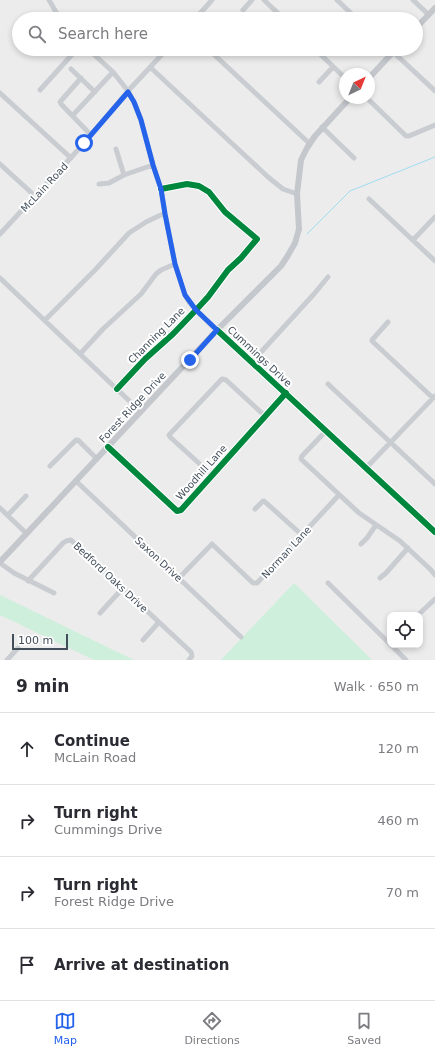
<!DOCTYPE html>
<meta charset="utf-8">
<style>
body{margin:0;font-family:"DejaVu Sans",sans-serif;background:#f7f7f7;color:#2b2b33}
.controls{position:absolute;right:12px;bottom:12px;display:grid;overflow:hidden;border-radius:8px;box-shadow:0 2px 6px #0003}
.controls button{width:36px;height:36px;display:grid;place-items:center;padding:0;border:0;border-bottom:1px solid #e1e1e2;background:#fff;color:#2b2b33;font:20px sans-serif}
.compass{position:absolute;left:339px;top:68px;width:36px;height:36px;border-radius:50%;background:#fff;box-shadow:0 2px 6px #0003;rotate:43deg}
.scale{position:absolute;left:12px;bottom:10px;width:56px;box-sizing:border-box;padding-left:4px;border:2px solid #424e5a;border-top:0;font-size:11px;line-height:14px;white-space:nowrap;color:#424e5a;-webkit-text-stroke:3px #fff;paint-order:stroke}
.stop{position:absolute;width:12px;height:12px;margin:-9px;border:3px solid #2563eb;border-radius:50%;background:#fff}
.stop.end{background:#2563eb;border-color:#fff;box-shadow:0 1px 4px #0008}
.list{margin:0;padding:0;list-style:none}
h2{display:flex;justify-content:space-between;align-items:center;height:52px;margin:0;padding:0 16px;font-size:17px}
h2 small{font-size:13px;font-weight:400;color:#7c7c81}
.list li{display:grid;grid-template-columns:26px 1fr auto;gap:12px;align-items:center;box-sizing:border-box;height:72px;padding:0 16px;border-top:1px solid #e1e1e2}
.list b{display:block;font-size:15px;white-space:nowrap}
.list p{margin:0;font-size:13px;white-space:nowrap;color:#7c7c81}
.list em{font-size:13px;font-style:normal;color:#7c7c81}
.icon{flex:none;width:22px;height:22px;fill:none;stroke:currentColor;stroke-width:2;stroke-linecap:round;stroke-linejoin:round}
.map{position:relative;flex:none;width:435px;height:660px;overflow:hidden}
.search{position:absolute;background:#fff;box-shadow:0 2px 6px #0003;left:12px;right:12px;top:12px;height:44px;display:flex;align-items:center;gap:10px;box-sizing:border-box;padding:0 14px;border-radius:22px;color:#7c7c81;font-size:15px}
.sheet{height:340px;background:#fff}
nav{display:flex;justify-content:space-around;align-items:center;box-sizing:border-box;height:56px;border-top:1px solid #e1e1e2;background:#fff;font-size:11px;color:#7c7c81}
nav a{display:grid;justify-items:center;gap:2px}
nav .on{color:#2563eb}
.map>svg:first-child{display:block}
</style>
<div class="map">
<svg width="435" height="660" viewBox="0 0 435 660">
<rect width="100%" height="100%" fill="#edecec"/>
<path fill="#cdefdc" d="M294 583 372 660H221Z
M0 595 134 660H94L0 615Z"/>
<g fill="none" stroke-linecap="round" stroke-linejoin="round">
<path stroke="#9edcf1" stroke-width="1" d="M307 234 350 191 435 157"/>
<path stroke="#c9cdd1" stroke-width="5" d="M49 0 60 19
M264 0 284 19
M337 0 357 19
M413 0 429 15
M243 10 252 0
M195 19 212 0
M88 49 113 72 128 91 134 102 141 120 153 165 161 189 165 213 175 264 185 295 189 302 196 310 212 326 286 393 435 532
M125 49 129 51 133 49
M208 49 309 143
M315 49 345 78
M390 49 435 91
M150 67 268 177 283 189 297 194
M71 69 95 92
M81 78 60 102 61 104 91 135
M319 82 333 67
M40 90 77 49
M0 93 71 158
M367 98 406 136H409L435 125
M73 115 113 72
M322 127 354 158
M116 149 124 175
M0 164 35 196
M99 184 109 183 124 175 153 165
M369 199 435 261
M0 234 77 151 128 91 167 49
M413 240 435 217
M0 278 141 412
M45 320 95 270 129 233 146 222 165 213
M388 322 372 340V341L433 398
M80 354 103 329 141 294 156 274 161 270 175 264
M252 362 314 294 328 277
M328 384 435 484
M117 389 145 359 173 334 196 310 208 297 228 270 241 258 257 239 225 212 209 192 199 186 187 184 161 189
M326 431 302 456 301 459 359 513 400 541 430 569 435 575
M108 447 177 511 181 510 286 393
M50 466 76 440H78L97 459
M366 468 435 396
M212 475 170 437 169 435 170 434 222 379 226 380 265 416
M76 481 241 637
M0 508 27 534
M255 509 263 501H264L302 535
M8 515 26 496
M361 544 367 538 376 525
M0 563 14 573 54 593
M179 578 212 544 253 583H257L339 495
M380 578 386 573 408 548
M28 581 63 543 66 541 71 540 191 652 192 656 189 660
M328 583 390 644
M100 613 123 588
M418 615 435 599
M143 640 159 622
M391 645 406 660
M7 660 18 648"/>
<path stroke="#c4c8cd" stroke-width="6" d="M416 28 435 8
M369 78 396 49
M0 562 217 330 281 266 287 257 295 243 299 229 297 194 301 160 307 148 315 136 350 98"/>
<defs>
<path id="cycleway" d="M217 330 435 532
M117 389 145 359 173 334 196 310 208 297 228 270 241 258 257 239 225 212 209 192 199 186 187 184 161 189
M108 447 177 511 181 510 286 393"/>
</defs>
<use href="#cycleway" stroke="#fff" stroke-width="8"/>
<use href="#cycleway" stroke="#00873e" stroke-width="6"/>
</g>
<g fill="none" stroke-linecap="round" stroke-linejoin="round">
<path stroke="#2563eb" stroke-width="5" d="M84 143 128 92 134 102 141 120 153 165 161 189 165 214 175 264 185 295 196 310 217 330 190 360"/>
</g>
<g text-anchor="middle" stroke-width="4" stroke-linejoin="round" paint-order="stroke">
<g font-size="10" fill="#424e5a" stroke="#fff">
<text transform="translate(44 187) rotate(-47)" y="4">McLain Road</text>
<text transform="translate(156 335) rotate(-45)" y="4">Channing Lane</text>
<text transform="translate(260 356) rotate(43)" y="4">Cummings Drive</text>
<text transform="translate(132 407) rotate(-47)" y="4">Forest Ridge Drive</text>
<text transform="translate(201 472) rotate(-48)" y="4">Woodhill Lane</text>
<text transform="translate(286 552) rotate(-47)" y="4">Norman Lane</text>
<text transform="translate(159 559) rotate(43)" y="4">Saxon Drive</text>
<text transform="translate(111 577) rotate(43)" y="4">Bedford Oaks Drive</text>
</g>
</g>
</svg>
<div class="controls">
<button><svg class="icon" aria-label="locate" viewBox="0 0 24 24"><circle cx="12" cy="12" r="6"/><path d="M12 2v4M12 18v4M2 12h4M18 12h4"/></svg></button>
</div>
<svg class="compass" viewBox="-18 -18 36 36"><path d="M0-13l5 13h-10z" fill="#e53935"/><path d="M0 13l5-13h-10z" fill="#7c7c81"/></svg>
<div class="scale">100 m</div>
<div class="stop" style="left:84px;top:143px"></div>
<div class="stop end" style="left:190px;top:360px"></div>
<div class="search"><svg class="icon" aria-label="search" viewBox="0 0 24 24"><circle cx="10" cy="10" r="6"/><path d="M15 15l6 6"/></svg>Search here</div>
</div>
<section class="sheet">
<h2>9 min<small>Walk · 650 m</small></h2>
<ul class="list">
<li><svg class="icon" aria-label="ahead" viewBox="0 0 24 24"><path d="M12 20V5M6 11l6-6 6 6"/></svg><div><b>Continue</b><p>McLain Road</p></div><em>120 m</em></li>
<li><svg class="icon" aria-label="right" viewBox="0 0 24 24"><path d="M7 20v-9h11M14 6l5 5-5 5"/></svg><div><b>Turn right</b><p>Cummings Drive</p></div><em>460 m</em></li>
<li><svg class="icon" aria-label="right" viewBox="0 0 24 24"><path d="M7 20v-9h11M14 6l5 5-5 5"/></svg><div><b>Turn right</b><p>Forest Ridge Drive</p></div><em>70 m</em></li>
<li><svg class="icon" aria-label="arrive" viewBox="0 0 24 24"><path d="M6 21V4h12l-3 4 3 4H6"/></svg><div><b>Arrive at destination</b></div></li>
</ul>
</section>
<nav>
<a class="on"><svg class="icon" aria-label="map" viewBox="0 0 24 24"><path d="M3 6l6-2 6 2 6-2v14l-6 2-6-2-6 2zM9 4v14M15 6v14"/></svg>Map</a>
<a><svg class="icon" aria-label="directions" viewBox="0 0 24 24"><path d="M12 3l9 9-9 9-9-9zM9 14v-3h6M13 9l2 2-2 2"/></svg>Directions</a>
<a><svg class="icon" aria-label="saved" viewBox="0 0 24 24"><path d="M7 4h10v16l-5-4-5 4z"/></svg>Saved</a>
</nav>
